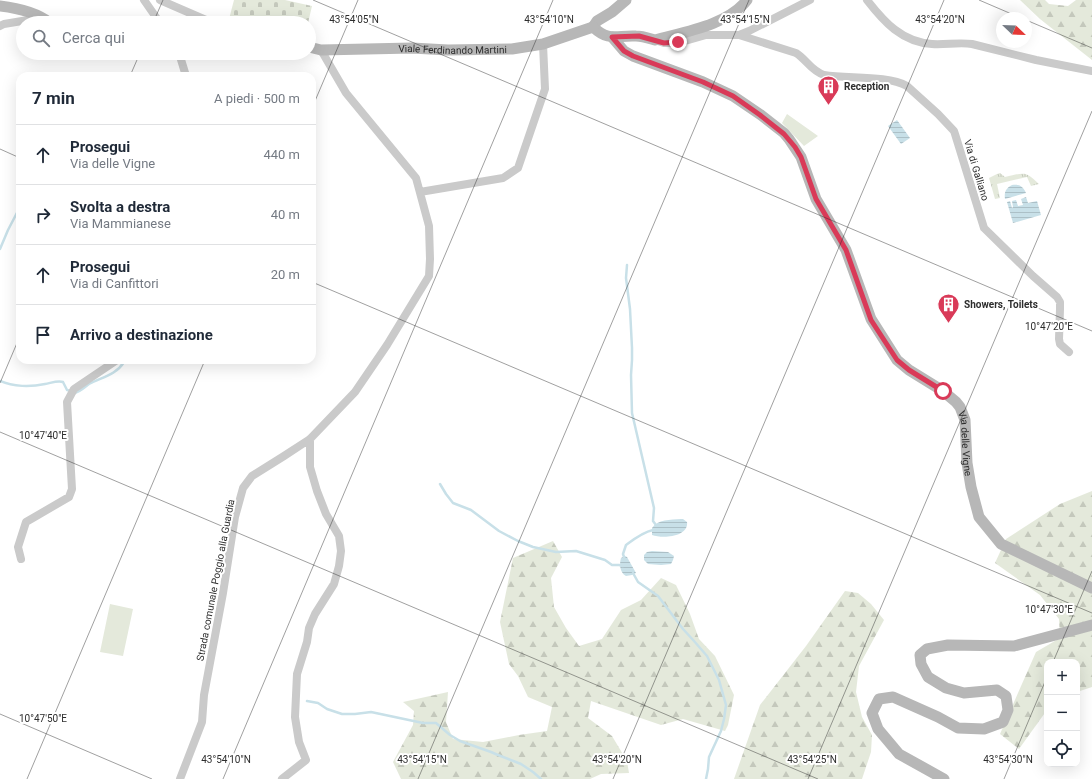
<!DOCTYPE html>
<html lang="it">
<meta charset="utf-8">
<style>
body{margin:0;font-family:Roboto,sans-serif;background:#f6f6f7;color:#1f2937}
.controls{position:absolute;right:12px;bottom:12px;display:grid;overflow:hidden;border-radius:8px;box-shadow:0 4px 16px #0002}
.controls button{width:36px;height:36px;display:grid;place-items:center;padding:0;border:0;border-bottom:1px solid #e0e1e3;background:#fff;color:#1f2937;font:20px sans-serif}
.compass{position:absolute;left:996px;top:12px;width:36px;height:36px;border-radius:50%;background:#fff;box-shadow:0 4px 16px #0002;rotate:113deg}
.stop{position:absolute;width:12px;height:12px;margin:-9px;border:3px solid #d93a58;border-radius:50%;background:#fff}
.stop.end{background:#d93a58;border-color:#fff;box-shadow:0 1px 4px #0008}
.list{margin:0;padding:0;list-style:none}
h2{display:flex;justify-content:space-between;align-items:center;height:52px;margin:0;padding:0 16px;font-size:17px}
h2 small{font-size:13px;font-weight:400;color:#747a83}
.list li{display:grid;grid-template-columns:26px 1fr auto;gap:12px;align-items:center;box-sizing:border-box;height:60px;padding:0 16px;border-top:1px solid #e0e1e3}
.list b{display:block;font-size:15px;white-space:nowrap}
.list p{margin:0;font-size:13px;white-space:nowrap;color:#747a83}
.list em{font-size:13px;font-style:normal;color:#747a83}
.icon{flex:none;width:22px;height:22px;fill:none;stroke:currentColor;stroke-width:2;stroke-linecap:round;stroke-linejoin:round}
.map{position:relative;flex:none;width:1092px;height:779px;overflow:hidden}
.search{position:absolute;background:#fff;box-shadow:0 4px 16px #0002;left:16px;top:16px;width:300px;height:44px;display:flex;align-items:center;gap:10px;box-sizing:border-box;padding:0 14px;border-radius:22px;color:#747a83;font-size:15px}
.panel{position:absolute;background:#fff;box-shadow:0 4px 16px #0002;left:16px;top:72px;width:300px;height:292px;border-radius:12px}
.map>svg:first-child{display:block}
</style>
<div class="map">
<svg width="1092" height="779" viewBox="0 0 1092 779">
<defs>
<pattern id="grass-tufts" width="24" height="20" patternUnits="userSpaceOnUse"><rect width="24" height="20" fill="#e4e9db"/><path d="M3 7l-1-3M5 7V3M7 7l1-3M15 17l-1-3M17 17v-4M19 17l1-3" fill="none" stroke="#c4c8bc"/></pattern>
<pattern id="forest-firs" width="22" height="20" patternUnits="userSpaceOnUse"><rect width="22" height="20" fill="#e4e9db"/><path d="M5 1l3.5 6h-7zM16 11l3.5 6h-7z" fill="#c4c8bc"/></pattern>
<pattern id="cemetery-stones" width="16" height="16" patternUnits="userSpaceOnUse"><rect width="16" height="16" fill="#e4e9db"/><path d="M2 7V4a2 2 0 0 1 4 0v3zM10 15v-3a2 2 0 0 1 4 0v3z" fill="#c4c8bc"/></pattern>
<pattern id="water-rules" width="6" height="5" patternUnits="userSpaceOnUse"><rect width="6" height="5" fill="#c8e0e8"/><path d="M0 2.5h6" fill="none" stroke="#acc0c7"/></pattern>
</defs>
<rect width="100%" height="100%" fill="#fff"/>
<path fill="url(#grass-tufts)" d="M1000 173 1005 177C1024 173 1025 170 1039 184L1031 186 1027 177 997 184 1000 198 995 199 989 178 997 174Z"/>
<path fill="url(#forest-firs)" d="M1020 0H1045L1049 4 1068 6 1076 0H1092V60L1040 19Z
M1092 491V687L1077 692V662H1047V710L1019 749 1000 734 1036 652 1060 638 1059 619 1040 595 995 563 1006 539 1060 504Z
M553 541 562 557 551 578 554 607 566 628 579 646 602 639 621 610 641 600 661 578 676 585 690 614 699 639 715 656 734 695 728 725 725 731 683 719 661 725 591 701 588 718 612 736 627 761 629 773 601 774 590 779H401L393 762 413 725 414 711 403 702 448 692 446 722 453 739 483 742 519 735 547 731 552 707 528 697 518 676 509 664 500 622 513 558Z
M845 591 858 593 871 604 884 620 859 666 856 692 862 717 872 735 871 752 862 779H734L760 705 806 646Z"/>
<path fill="url(#cemetery-stones)" d="M234 0H285L312 6 308 23H228Z"/>
<path fill="#e4e9db" d="M787 114 818 136 804 146 782 123Z
M110 604 133 609 123 656 100 652Z"/>
<path fill="url(#water-rules)" d="M897 120 910 138 901 144 888 126Z
M1012 185C1019 184 1023 186 1026 193L1005 199C1004 192 1006 188 1012 185Z
M1026 197 1028 203 1037 201 1041 215 1013 223 1007 202 1010 201 1012 208 1013 207 1012 201 1016 200 1018 206 1023 205 1021 199Z
M681 519H683L687 522C689 537 663 539 652 535V528C658 519 670 520 681 519Z
M652 551 668 552 674 556 673 560 671 564 661 565 648 564 644 560V555L647 552Z
M625 556 627 557 636 573 632 575 626 576C620 573 619 564 621 558Z"/>
<g fill="none" stroke-linecap="round" stroke-linejoin="round">
<path stroke="#c8e0e8" stroke-width="2.5" d="M0 249 8 230 20 207
M627 265 626 278 630 309 632 348V360L631 375 632 413 654 508 653 521 656 525
M0 381C13 387 31 387 45 384 51 383 58 380 63 382L67 390 71 391
M75 393C81 391 85 387 89 384 102 377 116 375 124 362 134 358 144 362 154 360
M440 484 446 494 453 503 471 510 499 531 518 541 533 547 556 552 576 551 605 560 612 565H619L623 566
M625 560 623 554 626 545C634 539 643 532 653 530
M633 573 638 582 658 596 683 629 694 641 707 656 719 680 726 705 724 719 721 731 709 757 708 769 706 779
M307 701 318 703 327 709 342 714H355L371 712 423 723H436L450 735 460 741 491 752 498 755 521 764 533 772 541 779"/>
<path stroke="#cacaca" stroke-width="8" d="M144 0 160 23
M160 0 206 20 210 23
M867 0C884 22 902 42 932 44 945 45 959 42 972 44L1036 60 1092 71
M0 26 4 24 28 20 34 23
M739 35 796 53C806 59 811 71 824 75 848 79 887 75 907 86L938 114 954 131 955 134 984 228 1033 276 1057 297 1060 302V309L1059 339 1060 344 1069 352
M655 40 664 43H678L706 35H739L749 31 810 0
M179 53 186 76
M420 192 503 178 518 168 545 89 543 44
M21 559 18 547 26 522 69 497 72 489 67 402 74 389 117 360
M180 779 202 722 204 695 223 593 235 517 243 488 252 476 284 456 310 439 355 392 387 345 429 276 430 259 429 226 416 178 346 93 321 50
M282 779 306 760 299 742 295 717 297 674 307 642 309 628 315 614 334 584 339 566 341 551 339 536 326 514 317 491 310 467V439"/>
<g stroke="#b7b7b7" stroke-width="11">
<path d="M0 6C17 8 36 12 50 23"/>
<path d="M593 27C609 42 616 35 636 36 642 36 648 38 655 40 684 32 728 25 747 0"/>
<path d="M593 27 597 21 612 12 626 0"/>
<path id="s1" d="M612 37 624 51 633 56 703 82 733 96 761 115 784 133 789 139 801 157 816 199 846 250 871 319 897 360 909 370 943 391 956 402 960 407 965 420 967 463 971 487 979 517 1001 544 1092 588"/>
<path id="s2" d="M309 47 321 50 412 48 448 50 512 49 543 44 593 27"/>
<path d="M944 779 899 754 878 729 872 713 879 699 893 697 938 717 958 728 984 729 1003 722 1008 710 1006 696 997 690 964 693 946 688 928 677 921 664 920 655 927 649 948 645 1014 646 1092 625"/>
</g>
</g>
<g fill="none" stroke-linecap="round" stroke-linejoin="round">
<path stroke="#d93a58" stroke-width="5" d="M678 42 664 43 639 36 612 37 624 51 633 56 703 82 733 96 760 115 784 134 795 147 801 157 816 199 846 250 871 320 897 360 909 370 943 391"/>
</g>
<path fill="none" stroke="#2d2d2d" stroke-width="1" stroke-opacity="0.45" d="M313 0 1092 331M979 0 1021 18M1026 20 1092 48M153 23 163 0M130 76 140 53M312 108 358 0M0 149 20 158M312 282 1092 613M0 383 20 336M0 432 818 779M1053 662 1092 571M0 714 152 779M27 779 205 360M223 779 553 0M418 779 749 0M613 779 944 0M808 779 1092 111M1004 779 1047 677"/>
<defs>
<symbol id="building-pin" viewBox="-11 -11 22 30"><path d="M0 17L-7.5 6A9.5 9.5 0 1 1 7.5 6Z" fill="#d93a58" stroke="#fff"/><path d="M-4-6H4V6H1V3H-1V6H-4ZM-2.5-4.3h1.7v1.8h-1.7ZM.8-4.3h1.7v1.8H.8ZM-2.5-1h1.7V.8h-1.7ZM.8-1h1.7V.8H.8Z" fill="#fff"/></symbol>
</defs>
<g fill-rule="evenodd">
<use href="#building-pin" x="816" y="74" width="25" height="34"/>
<use href="#building-pin" x="936" y="292" width="25" height="34"/>
</g>
<g text-anchor="middle" stroke-width="4" stroke-linejoin="round" paint-order="stroke">
<g font-size="10" fill="#2d2d2d" stroke="#fff">
<text dy="4" stroke="none"><textPath href="#s2" startOffset="144">Viale Ferdinando Martini</textPath></text>
<text transform="translate(977 170) rotate(73)" y="4">Via di Galliano</text>
<text dy="4" stroke="none"><textPath href="#s1" startOffset="571">Via delle Vigne</textPath></text>
<text transform="translate(215 580) rotate(-79)" y="4">Strada comunale Poggio alla Guardia</text>
</g>
<g font-size="10" font-weight="bold" fill="#2d2d2d" stroke="#fff" text-anchor="start">
<text x="844" y="90">Reception</text>
<text x="964" y="308">Showers, Toilets</text>
</g>
</g>
<g font-size="10" text-anchor="middle" fill="#2d2d2d" stroke="#fff" stroke-width="4" stroke-linejoin="round" paint-order="stroke">
<text x="354" y="23">43°54'05"N</text>
<text x="549" y="23">43°54'10"N</text>
<text x="745" y="23">43°54'15"N</text>
<text x="940" y="23">43°54'20"N</text>
<text x="1049" y="330">10°47'20"E</text>
<text x="43" y="439">10°47'40"E</text>
<text x="1049" y="613">10°47'30"E</text>
<text x="43" y="722">10°47'50"E</text>
<text x="226" y="763">43°54'10"N</text>
<text x="422" y="763">43°54'15"N</text>
<text x="617" y="763">43°54'20"N</text>
<text x="812" y="763">43°54'25"N</text>
<text x="1008" y="763">43°54'30"N</text>
</g>
</svg>
<div class="controls">
<button>+</button>
<button>−</button>
<button><svg class="icon" aria-label="locate" viewBox="0 0 24 24"><circle cx="12" cy="12" r="6"/><path d="M12 2v4M12 18v4M2 12h4M18 12h4"/></svg></button>
</div>
<svg class="compass" viewBox="-18 -18 36 36"><path d="M0-13l5 13h-10z" fill="#e53935"/><path d="M0 13l5-13h-10z" fill="#747a83"/></svg>
<div class="stop" style="left:943px;top:391px"></div>
<div class="stop end" style="left:678px;top:42px"></div>
<div class="search"><svg class="icon" aria-label="search" viewBox="0 0 24 24"><circle cx="10" cy="10" r="6"/><path d="M15 15l6 6"/></svg>Cerca qui</div>
<section class="panel">
<h2>7 min<small>A piedi · 500 m</small></h2>
<ul class="list">
<li><svg class="icon" aria-label="ahead" viewBox="0 0 24 24"><path d="M12 20V5M6 11l6-6 6 6"/></svg><div><b>Prosegui</b><p>Via delle Vigne</p></div><em>440 m</em></li>
<li><svg class="icon" aria-label="right" viewBox="0 0 24 24"><path d="M7 20v-9h11M14 6l5 5-5 5"/></svg><div><b>Svolta a destra</b><p>Via Mammianese</p></div><em>40 m</em></li>
<li><svg class="icon" aria-label="ahead" viewBox="0 0 24 24"><path d="M12 20V5M6 11l6-6 6 6"/></svg><div><b>Prosegui</b><p>Via di Canfittori</p></div><em>20 m</em></li>
<li><svg class="icon" aria-label="arrive" viewBox="0 0 24 24"><path d="M6 21V4h12l-3 4 3 4H6"/></svg><div><b>Arrivo a destinazione</b></div></li>
</ul>
</section>
</div>
